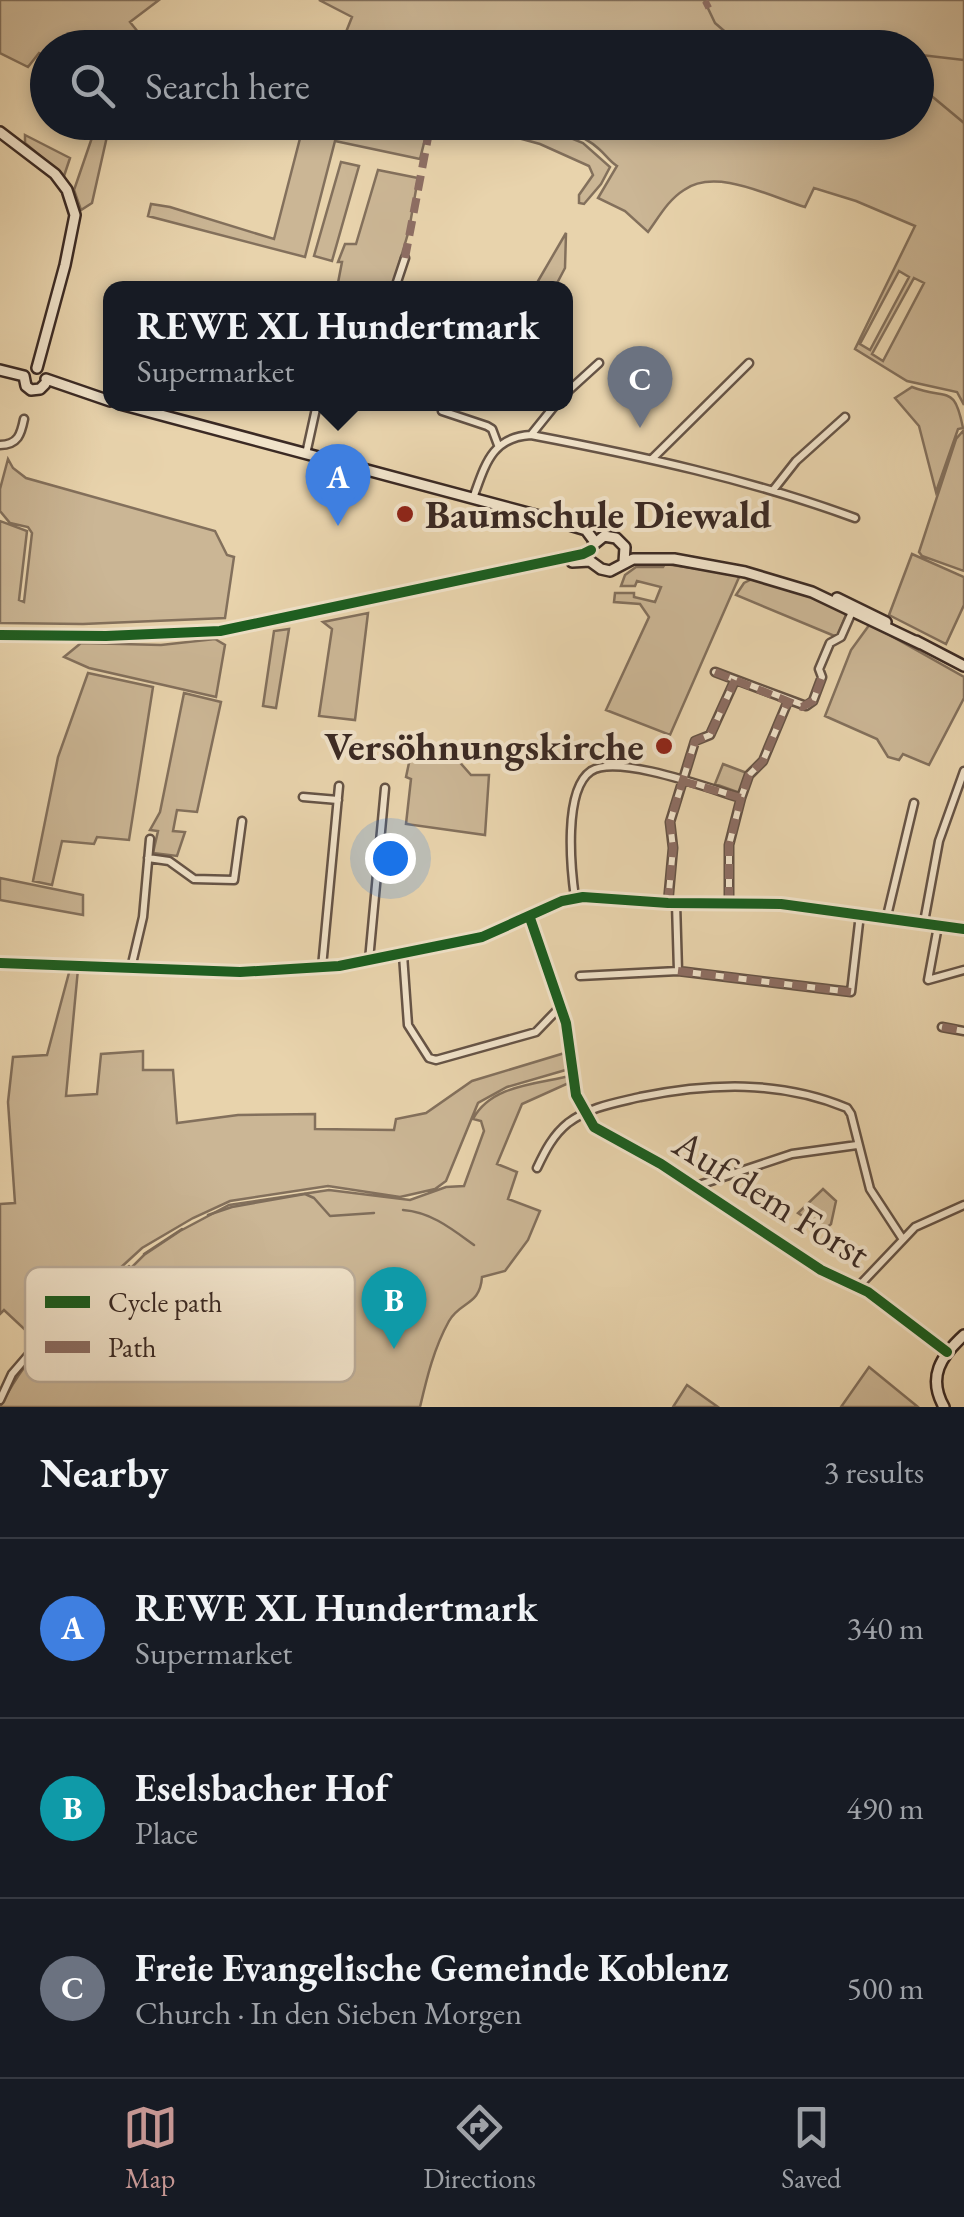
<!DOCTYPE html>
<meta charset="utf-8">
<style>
body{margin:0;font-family:"EB Garamond",serif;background:#242831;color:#f1f3f6}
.you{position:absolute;left:390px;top:858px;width:35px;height:35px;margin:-25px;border:8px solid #fff;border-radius:50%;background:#1a73e8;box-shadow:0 0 0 15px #1a73e833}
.badge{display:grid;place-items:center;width:65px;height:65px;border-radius:50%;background:#c59692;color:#fff;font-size:32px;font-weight:700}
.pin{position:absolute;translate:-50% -82px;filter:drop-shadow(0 2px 5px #0008)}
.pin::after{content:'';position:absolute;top:52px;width:35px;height:30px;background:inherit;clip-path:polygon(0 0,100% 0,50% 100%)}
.popup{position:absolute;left:103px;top:281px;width:470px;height:130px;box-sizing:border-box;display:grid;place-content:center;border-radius:20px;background:#171b24;filter:drop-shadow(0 2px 8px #0005);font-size:32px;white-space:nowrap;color:#9ea1a6}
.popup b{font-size:38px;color:#f1f3f6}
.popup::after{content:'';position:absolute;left:50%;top:100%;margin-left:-20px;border:20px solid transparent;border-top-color:#171b24}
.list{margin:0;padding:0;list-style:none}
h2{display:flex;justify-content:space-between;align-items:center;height:130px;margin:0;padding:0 40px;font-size:42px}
h2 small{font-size:32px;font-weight:400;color:#9ea1a6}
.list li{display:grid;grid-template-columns:65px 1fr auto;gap:30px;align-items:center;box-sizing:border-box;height:180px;padding:0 40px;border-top:2px solid #363941}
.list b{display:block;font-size:38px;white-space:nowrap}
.list p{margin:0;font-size:32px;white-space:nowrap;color:#9ea1a6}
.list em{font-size:32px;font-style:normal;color:#9ea1a6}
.icon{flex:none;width:55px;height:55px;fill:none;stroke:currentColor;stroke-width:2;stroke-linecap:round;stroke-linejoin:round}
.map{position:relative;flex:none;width:964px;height:1407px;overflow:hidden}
.search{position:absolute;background:#171b24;box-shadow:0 5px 15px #0003;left:30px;right:30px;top:30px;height:110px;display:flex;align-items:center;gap:25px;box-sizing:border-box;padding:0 35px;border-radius:55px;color:#9ea1a6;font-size:38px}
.sheet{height:670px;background:#171b24}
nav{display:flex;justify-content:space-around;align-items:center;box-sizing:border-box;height:140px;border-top:2px solid #363941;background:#171b24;font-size:28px;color:#9ea1a6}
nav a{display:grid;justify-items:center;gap:5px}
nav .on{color:#c59692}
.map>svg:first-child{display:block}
</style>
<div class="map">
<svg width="964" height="1407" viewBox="0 0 964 1407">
<rect width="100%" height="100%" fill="#e8d3ac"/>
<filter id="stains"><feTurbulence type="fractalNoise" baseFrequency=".002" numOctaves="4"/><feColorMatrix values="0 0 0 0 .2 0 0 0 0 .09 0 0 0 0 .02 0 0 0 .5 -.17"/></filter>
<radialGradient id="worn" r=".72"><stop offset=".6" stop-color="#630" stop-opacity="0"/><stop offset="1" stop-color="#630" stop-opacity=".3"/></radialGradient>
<path fill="#cbb695" stroke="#83705c" stroke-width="2.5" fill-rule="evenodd" d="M0 0H159L130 22 146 42 139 47 48 48 47 57 39 53 28 67 0 53Z
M319 0H964V405L957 392 907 381 855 349 915 226 856 201 814 188 805 207C771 197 716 167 684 190 668 200 659 217 648 232L625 211 598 198 617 166C609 161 606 155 599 149 583 134 552 124 530 123L916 122V48L340 47 352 17ZM899 271 909 277 870 350 860 344ZM914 278 924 283 883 361 872 354Z
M97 123H110L92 203 81 210 74 190Z
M304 123H429L420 159 335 141 305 257 148 216 151 204 170 207 274 239Z
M522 126 556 132 583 143 610 167 601 184 584 204 579 203V195L593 175 589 166 540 144 511 136 512 128Z
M25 135 70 158 64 176 25 143Z
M341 162 359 166 332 261 314 256Z
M378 170 418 178 409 230 392 288H337L342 262H338L345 244H356Z
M566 233 565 268 555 287 538 281Z
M912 387C948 401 954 383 963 428L958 429 936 492 919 426 895 398Z
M963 431 964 435V571L922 556 919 552 956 439Z
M8 459 13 468 26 478 215 531 227 555 234 557 225 618 83 624 0 623V521L27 531 19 600 24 602 32 533 28 527 10 523 0 511V489Z
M912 554 964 577V605L946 644 889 615Z
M665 564 740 575 670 735 606 710 649 617 640 604 614 602 615 593H634V597L655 602 661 587 637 581 635 586H621L625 575 636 567H663Z
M752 579 813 597 847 613 837 637 736 595 744 583Z
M368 613 355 720 319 716 332 629 323 622Z
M870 624 964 677V698L929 765 903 754 899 760 888 757 877 739 825 716 851 650Z
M289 629 276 708 263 706 274 631Z
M215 639 225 645 216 697 89 668 64 657 81 643 161 645Z
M88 673 153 687 129 840 97 837 94 844 62 841 52 885 33 881 58 757Z
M184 693 221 702 197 812 177 810 173 831 185 832 177 856 153 853 158 831 150 830 160 812Z
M413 744 456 758 471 775H489L485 835 406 824 411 779 406 777Z
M723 764 747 773 740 793 715 784Z
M0 878 83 895V915L0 900Z
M70 969H78L66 1096 97 1094 101 1054 143 1051V1070H173L177 1123 238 1115 315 1114V1129L394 1130 396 1119 426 1113 472 1081 568 1052 569 1069 507 1087 478 1103 446 1181 435 1189 400 1197 328 1186 230 1201 193 1218 142 1248 117 1271 78 1315 37 1341 4 1310 0 1314V1204L15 1203 8 1102 13 1057 47 1055Z
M570 1076 571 1082 522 1104 497 1164 517 1172 508 1199 540 1211 528 1240 505 1271 482 1277C480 1306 460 1301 449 1321 434 1348 427 1377 420 1407H0L14 1375 45 1340 79 1320 144 1255 180 1231 229 1205 329 1190 410 1200 446 1187 464 1186 484 1131 481 1121 473 1119C491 1085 537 1084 570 1076Z
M823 1189 836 1201 831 1224 824 1230 798 1213Z
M869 1367 918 1407H841Z
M687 1385 718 1407H673Z"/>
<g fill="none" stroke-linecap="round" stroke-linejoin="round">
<path stroke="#7f6d5a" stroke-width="2.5" d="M704 0 715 23 744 48
M916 59 921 55 964 60
M916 83 964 123
M403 1210C431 1212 452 1229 474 1245
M208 1215 232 1207 305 1194 314 1198 330 1216 374 1213
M144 1254 182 1229
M107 1291 129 1266
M86 1314 96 1304
M0 1407C12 1384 28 1357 49 1341 61 1333 71 1328 82 1317"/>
<defs>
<path id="street" d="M395 288 405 258
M566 393 599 363
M442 411 487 426 492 429 498 445
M531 435 556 404
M0 445C18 445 21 434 24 419
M306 454 317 404
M653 458 749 363
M774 489 796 461 845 417
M473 498C485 466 491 437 531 435 641 456 749 479 855 518
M715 672 806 706 813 701 822 677 819 669 830 643 841 637 852 612
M303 797 338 800
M148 858 169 861 194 879 234 880 242 821
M575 898C571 869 563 790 591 771 618 754 711 789 741 798
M729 902V845L741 798 749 775 763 761 788 701
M668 903 673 848 670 822 695 741 710 735 735 680
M887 916 914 803
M530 918 566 1023 576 1095 594 1127 661 1164 821 1270 868 1292 947 1352
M924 922 939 841 964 771
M938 926 928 980 964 970
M403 955 408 1025 429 1058 436 1060 536 1032 561 1006
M369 960 385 788
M322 967 339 786
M131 968 143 917 150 839
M678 971 851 992 860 914
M580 976 678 971 676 903
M942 1027 964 1031
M537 1168C545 1151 553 1135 568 1123 589 1107 615 1103 640 1097 710 1083 780 1080 847 1108L851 1114 870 1189 902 1238
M696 1186 792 1154 857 1145
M857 1288 915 1227 964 1205
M0 1400 12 1374 43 1338"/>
<path id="secondary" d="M0 132 55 174 67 190 75 215 65 265 37 368
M0 370 24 376
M24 376 26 386 31 390 40 389 45 384
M46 379 110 401
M120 404 543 517 586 530 595 542
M593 545 604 536 616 538 625 547 624 562
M572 562 590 561 601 569 610 571 633 559H674L745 572 812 592 921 644
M837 598 886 622
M0 635 106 636 220 631 583 554 591 550
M916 641 964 666
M0 963 240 972 339 966 482 937 562 901 583 897 668 903 781 904 964 929
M944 1407C927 1377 941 1356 964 1335"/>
</defs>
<use href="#street" stroke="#665446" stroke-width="11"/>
<use href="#secondary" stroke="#3b2a24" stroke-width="14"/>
<use href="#street" stroke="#f0e2c9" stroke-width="6"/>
<use href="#secondary" stroke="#f0e2c9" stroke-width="9"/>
<path stroke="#8d6e63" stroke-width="8" stroke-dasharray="15 8" stroke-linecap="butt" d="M704 6 710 3
M405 258 431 122
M715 672 802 707 813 701 822 677
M682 781 741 798
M729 902V845L741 798 749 775 763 761 788 701
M668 903 673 848 670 822 695 741 710 735 735 680
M678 971 851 992
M942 1027 964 1031"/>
<defs>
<path id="cycleway" d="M0 635 106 636 220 631 583 554 591 550
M530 918 566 1023 576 1095 594 1127 661 1164 821 1270 868 1292 947 1352
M0 963 240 972 339 966 482 937 562 901 583 897 668 903 781 904 964 929"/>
</defs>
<use href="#cycleway" stroke="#f0e2c9" stroke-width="16"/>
<use href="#cycleway" stroke="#1b5e20" stroke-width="10"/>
</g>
<g fill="#8f2418" stroke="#f0e2c9" stroke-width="4">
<circle cx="405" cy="514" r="10"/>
<circle cx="664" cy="746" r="10"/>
</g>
<g text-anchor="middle" stroke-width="8" stroke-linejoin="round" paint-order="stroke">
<g font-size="40" font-weight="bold" fill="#3b2a24" stroke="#f0e2c9" text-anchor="start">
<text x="425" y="528">Baumschule Diewald</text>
<text x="644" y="760" text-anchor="end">Versöhnungskirche</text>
</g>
<g font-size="40" fill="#3b2a24" stroke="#f0e2c9">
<text transform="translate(772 1198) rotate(32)" y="14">Auf dem Forst</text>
</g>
</g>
<rect x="25" y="1267" width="330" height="115" rx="15" fill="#f0e2c9" stroke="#baab98" stroke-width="2.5"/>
<rect x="45" y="1296" width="45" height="12" fill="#1b5e20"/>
<rect x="45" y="1341" width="45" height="12" fill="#8d6e63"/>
<g font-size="28" fill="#3b2a24">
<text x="108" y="1312">Cycle path</text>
<text x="108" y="1357">Path</text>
</g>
<rect width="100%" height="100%" filter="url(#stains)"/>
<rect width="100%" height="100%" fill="url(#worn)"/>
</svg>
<div class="you"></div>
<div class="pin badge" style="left:338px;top:526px;background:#3f7fe0">A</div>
<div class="popup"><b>REWE XL Hundertmark</b>Supermarket</div>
<div class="pin badge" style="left:394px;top:1349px;background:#0f9aa8">B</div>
<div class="pin badge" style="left:640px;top:428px;background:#6b7280">C</div>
<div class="search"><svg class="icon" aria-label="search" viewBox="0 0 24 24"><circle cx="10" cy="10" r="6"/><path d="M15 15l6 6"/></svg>Search here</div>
</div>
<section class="sheet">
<h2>Nearby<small>3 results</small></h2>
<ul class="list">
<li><span class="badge" style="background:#3f7fe0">A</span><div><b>REWE XL Hundertmark</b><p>Supermarket</p></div><em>340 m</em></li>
<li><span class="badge" style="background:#0f9aa8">B</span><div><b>Eselsbacher Hof</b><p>Place</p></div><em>490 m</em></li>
<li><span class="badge" style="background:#6b7280">C</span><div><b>Freie Evangelische Gemeinde Koblenz</b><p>Church · In den Sieben Morgen</p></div><em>500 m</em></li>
</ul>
</section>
<nav>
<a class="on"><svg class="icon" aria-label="map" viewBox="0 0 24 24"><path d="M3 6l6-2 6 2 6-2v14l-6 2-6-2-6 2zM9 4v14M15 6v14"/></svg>Map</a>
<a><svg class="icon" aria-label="directions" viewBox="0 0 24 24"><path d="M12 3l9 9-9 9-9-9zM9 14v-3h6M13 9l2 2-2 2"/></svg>Directions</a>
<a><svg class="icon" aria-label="saved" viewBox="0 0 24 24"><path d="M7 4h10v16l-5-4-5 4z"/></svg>Saved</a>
</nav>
